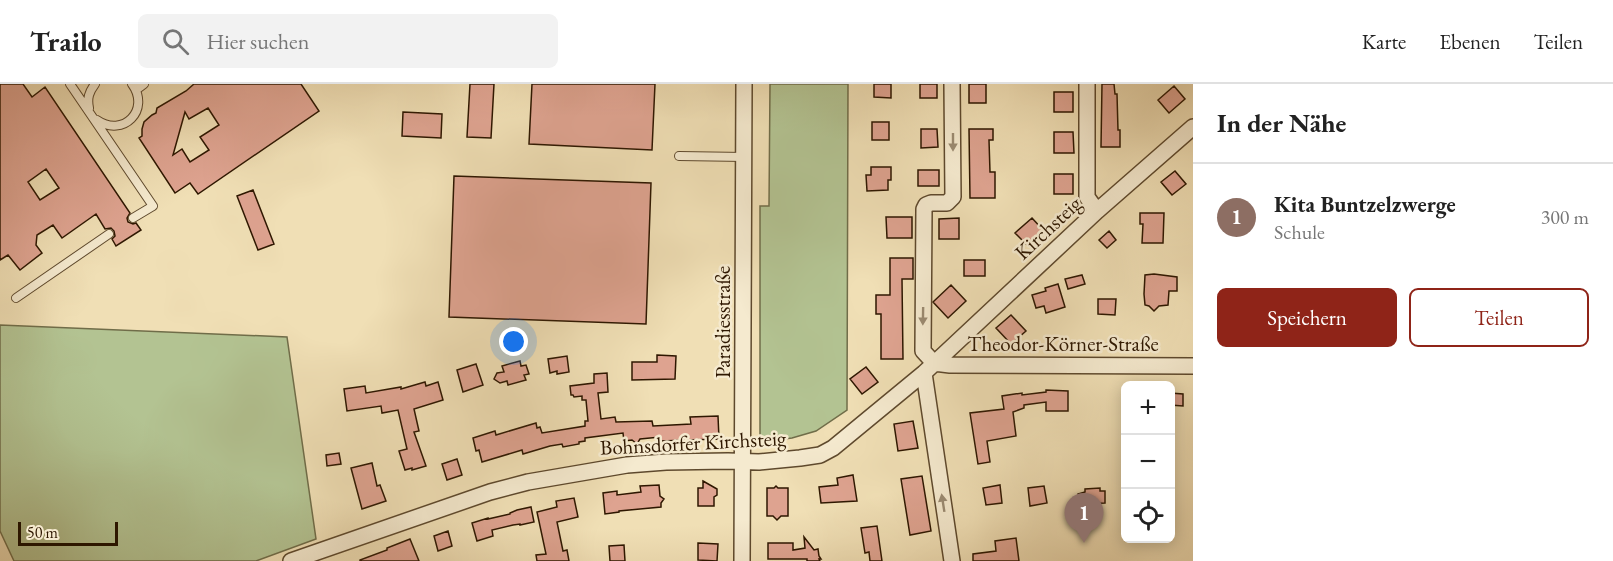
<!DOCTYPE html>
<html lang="de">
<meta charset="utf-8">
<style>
body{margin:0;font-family:"EB Garamond",serif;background:#f2f2f2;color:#222}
.controls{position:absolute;right:18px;bottom:18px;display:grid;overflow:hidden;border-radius:9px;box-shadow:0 3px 15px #0003}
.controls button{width:54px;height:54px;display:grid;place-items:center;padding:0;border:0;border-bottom:2px solid #e0e0e0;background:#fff;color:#222;font:30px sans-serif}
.scale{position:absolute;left:18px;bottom:15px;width:100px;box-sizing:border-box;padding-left:6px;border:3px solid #2e1700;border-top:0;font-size:16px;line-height:21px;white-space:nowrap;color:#2e1700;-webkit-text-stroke:4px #f5eacf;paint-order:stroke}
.you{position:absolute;left:514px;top:258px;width:21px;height:21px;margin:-15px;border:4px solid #fff;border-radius:50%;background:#1a73e8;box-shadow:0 0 0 9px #1a73e833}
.badge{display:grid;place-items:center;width:39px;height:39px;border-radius:50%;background:#8f2418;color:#fff;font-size:20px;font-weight:700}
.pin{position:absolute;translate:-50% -50px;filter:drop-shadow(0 2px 3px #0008)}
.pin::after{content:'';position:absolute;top:32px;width:21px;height:18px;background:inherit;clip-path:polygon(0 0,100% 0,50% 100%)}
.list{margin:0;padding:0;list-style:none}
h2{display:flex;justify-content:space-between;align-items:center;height:78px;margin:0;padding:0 24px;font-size:26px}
h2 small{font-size:20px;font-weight:400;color:#767676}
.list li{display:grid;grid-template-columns:39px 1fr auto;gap:18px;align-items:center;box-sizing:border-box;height:108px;padding:0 24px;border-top:2px solid #e0e0e0}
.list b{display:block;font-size:22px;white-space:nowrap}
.list p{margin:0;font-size:20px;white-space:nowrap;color:#767676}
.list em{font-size:20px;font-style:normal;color:#767676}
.actions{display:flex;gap:12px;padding:18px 24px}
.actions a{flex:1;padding:14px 0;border:2px solid #8f2418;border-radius:9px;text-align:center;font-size:21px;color:#8f2418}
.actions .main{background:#8f2418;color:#fff}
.icon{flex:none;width:33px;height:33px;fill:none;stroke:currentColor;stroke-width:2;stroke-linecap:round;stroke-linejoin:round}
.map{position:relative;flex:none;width:1193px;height:477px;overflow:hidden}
header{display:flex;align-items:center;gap:36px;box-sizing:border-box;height:84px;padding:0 30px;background:#fff;border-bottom:2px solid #e0e0e0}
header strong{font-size:28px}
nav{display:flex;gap:33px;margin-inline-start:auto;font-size:21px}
.search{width:420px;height:54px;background:#f2f2f2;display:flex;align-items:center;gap:15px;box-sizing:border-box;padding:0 21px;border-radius:9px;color:#767676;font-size:22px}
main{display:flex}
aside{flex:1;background:#fff}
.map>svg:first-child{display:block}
</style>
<header>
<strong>Trailo</strong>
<div class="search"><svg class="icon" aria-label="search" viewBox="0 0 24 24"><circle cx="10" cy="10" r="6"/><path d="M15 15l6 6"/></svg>Hier suchen</div>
<nav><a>Karte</a><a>Ebenen</a><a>Teilen</a></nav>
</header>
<main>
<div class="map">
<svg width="1193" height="477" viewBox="0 0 1193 477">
<rect width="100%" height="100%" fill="#f0dfb5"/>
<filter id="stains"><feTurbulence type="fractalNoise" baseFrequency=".00333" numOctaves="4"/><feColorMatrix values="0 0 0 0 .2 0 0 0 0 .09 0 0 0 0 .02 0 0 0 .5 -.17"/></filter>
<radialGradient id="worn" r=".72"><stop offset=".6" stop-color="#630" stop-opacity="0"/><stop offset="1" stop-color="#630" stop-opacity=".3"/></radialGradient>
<path fill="#b3c392" stroke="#706d49" stroke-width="1.5" d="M770 0H848L847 326 816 347 792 354 760 358V122H769Z
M0 241 287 253 316 455 256 477H14L0 447Z"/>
<path fill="#dea390" stroke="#2e1700" stroke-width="1.5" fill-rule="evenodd" d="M0 0H23L32 13 45 3 130 129 127 134 128 138 133 140 136 139 141 146 116 162 112 155 115 152 114 147 111 144 105 145 96 130 62 154 53 141 37 151 36 161 42 169 20 186 8 171 0 176ZM46 85 59 104 40 116 28 98Z
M194 0H301L319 27 198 110 190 99 175 109 139 54 142 52V45L144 38 152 31 156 29 157 24 186 7ZM208 24 219 41 200 53 209 66 190 78 182 65 173 71 185 28 189 35Z
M470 0H494L491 54 467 53Z
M532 0H655L652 66 529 60Z
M874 0H891V14L874 13Z
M920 0H937V14H920Z
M969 0H986V19H969Z
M1102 0H1114L1115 10H1117L1118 46H1120V63H1101Z
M1174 2 1185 15 1169 29 1158 16Z
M1054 8H1073V28H1054Z
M403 28 442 30 441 54 402 52Z
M872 38H889V56H872Z
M921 45H937L938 63 921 64Z
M969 45H993V56H989L990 88H995V114H970Z
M1054 48H1073L1074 69H1054Z
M871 83H891V96H888V106L867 107 866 91H871Z
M918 86H939V102H918Z
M1175 87 1186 100 1172 111 1161 98Z
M1054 90H1073V110H1054Z
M454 92 651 99 646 240 449 233Z
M253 106 274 160 258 166 237 112Z
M1140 129H1164L1163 159H1142L1143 140H1140Z
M886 133H912V154H887Z
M959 134V155H939V135Z
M1032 134 1043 146 1027 161 1015 149Z
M1109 147 1116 156 1107 164 1099 156Z
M890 174H913V195H902L903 275H881V230H876V211H890Z
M964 176H985V192H964Z
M1154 190 1177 193V207H1169L1168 221 1159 222 1154 227 1149 222 1145 221 1144 210 1145 191Z
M1082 191 1085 200 1068 205 1065 195Z
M1058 200 1065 223 1046 229 1044 222 1036 224 1032 211 1046 207 1045 204Z
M951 201 966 217 948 234 933 218Z
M1098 215H1116L1115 231 1098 230Z
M1011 231 1026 247 1011 260 996 244Z
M657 271 676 272 675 295 632 296V278H657Z
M567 272 569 288 557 290V287L550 289 548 275Z
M520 277 521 282 526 281 529 290 524 291 526 296 508 301 507 297 500 299 494 295 497 289 504 288 502 282Z
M476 280 483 301 463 308 457 286Z
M866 283 878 298 862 310 850 295Z
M607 289 608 308 598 309 601 335 615 333 616 338 652 337 653 342 691 340 690 333 718 332 719 355 660 357V353L640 355 637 360 632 356 624 357 623 349 585 354V357L579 358V360L563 363 562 360 550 362 523 370 522 366 482 378 479 366 476 367 473 354 495 347 496 351 536 339 537 344 540 343 542 349 585 342V337H588L586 316H582V312L574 313 573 311H571L570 302 594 299V290Z
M425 298 426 302 438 298 443 316 414 325 419 347 414 348 426 382 412 386V384L405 386 399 367 407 365 398 326 382 329 381 322 347 327 344 305 365 302 366 309 401 303V305Z
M1046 306 1068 307V327H1046V318L1024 321V324L1013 328 1016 352 987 357 990 378 978 380 970 329 1004 325 1002 312 1022 309V311L1046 308Z
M1170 309 1183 310V322L1170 321Z
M913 337 918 364 898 367 894 340Z
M339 369 341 380 327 382 326 371Z
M457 375 462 391 447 396 442 380Z
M372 379 377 402 380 401 386 417 362 425 351 384Z
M853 391 857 417 821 419 819 403 838 401 837 394Z
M922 392 931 447 910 451 901 395Z
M703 397 717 405V411L714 413V422H698V404H703Z
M659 401 660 412 664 415 661 419V423L619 427V428L605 430 603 409 617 407V411L641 408 640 402Z
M1000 401 1002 419 986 421 983 404Z
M776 402 778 404H788V432H781L777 436 773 432H767V404H774Z
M1044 402 1047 419 1030 422 1028 404Z
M1100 404V407H1105V419L1079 420 1078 410 1085 408V405Z
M574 414 578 433 557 438 563 467 567 466 569 477H537L536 471 546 470 537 428 557 423 556 417Z
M531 423 534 438 520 441V440L513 441 492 446 493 452 477 457 472 439 488 434V435L510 430V429L517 426Z
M877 442 882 477H870L869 468 865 469 861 444Z
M448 447 452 462 438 467 434 452Z
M804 453 814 466 818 465 819 472 821 475H819L820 477H807V475H768V459H793V466L805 464Z
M1016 454 1019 477H973V470L996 467 995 457Z
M410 455 419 477H360V476L387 466V464Z
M698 459 718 460 717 477 698 476Z
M624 461 625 477H610L609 462Z"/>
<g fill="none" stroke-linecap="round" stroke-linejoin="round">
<defs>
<path id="service" d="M70 0 153 122 133 134
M136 6 144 0
M89 24C87 14 89 8 95 0
M97 36C123 54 151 26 132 0
M679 72 745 73
M16 214 109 150"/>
<path id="minor" d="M1087 0V113L1097 127
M934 279 923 267 924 125 926 121 931 119H947L953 113 952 0
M934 279 950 281 1193 282
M924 289 952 477
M291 477 490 408 528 398 627 381 666 378 728 377 759 378 800 374 820 371 833 364 924 289 1097 127 1193 43
M742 477 744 0"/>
</defs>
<use href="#service" stroke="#5e492d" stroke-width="10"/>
<use href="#minor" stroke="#5e492d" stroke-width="18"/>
<use href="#service" stroke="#f5eacf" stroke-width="8"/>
<use href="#minor" stroke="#f5eacf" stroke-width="15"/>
</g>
<defs><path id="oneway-solid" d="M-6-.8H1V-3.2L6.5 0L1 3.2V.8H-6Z" transform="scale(1.5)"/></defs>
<g fill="#9b8b72">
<use href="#oneway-solid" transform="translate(953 58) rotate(90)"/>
<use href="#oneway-solid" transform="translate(923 232) rotate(91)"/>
<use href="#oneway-solid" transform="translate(943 419) rotate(-99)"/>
</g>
<g text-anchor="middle" stroke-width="5" stroke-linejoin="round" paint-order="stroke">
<g font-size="21" fill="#2e1700" stroke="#f5eacf">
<text transform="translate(1048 144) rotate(-43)" y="7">Kirchsteig</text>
<text transform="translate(723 238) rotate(-90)" y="7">Paradiesstraße</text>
<text x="1063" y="267">Theodor-Körner-Straße</text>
<text transform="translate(693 359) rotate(-3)" y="7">Bohnsdorfer Kirchsteig</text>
</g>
</g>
<rect width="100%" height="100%" filter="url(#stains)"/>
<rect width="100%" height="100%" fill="url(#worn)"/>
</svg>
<div class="controls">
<button>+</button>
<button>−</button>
<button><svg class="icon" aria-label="locate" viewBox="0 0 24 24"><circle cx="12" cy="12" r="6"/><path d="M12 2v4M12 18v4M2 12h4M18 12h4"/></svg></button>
</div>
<div class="scale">50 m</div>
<div class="you"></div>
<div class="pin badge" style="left:1084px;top:459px;background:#8d6e63">1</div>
</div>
<aside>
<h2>In der Nähe<small></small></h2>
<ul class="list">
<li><span class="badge" style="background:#8d6e63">1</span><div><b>Kita Buntzelzwerge</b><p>Schule</p></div><em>300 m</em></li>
</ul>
<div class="actions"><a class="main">Speichern</a><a>Teilen</a></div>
</aside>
</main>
